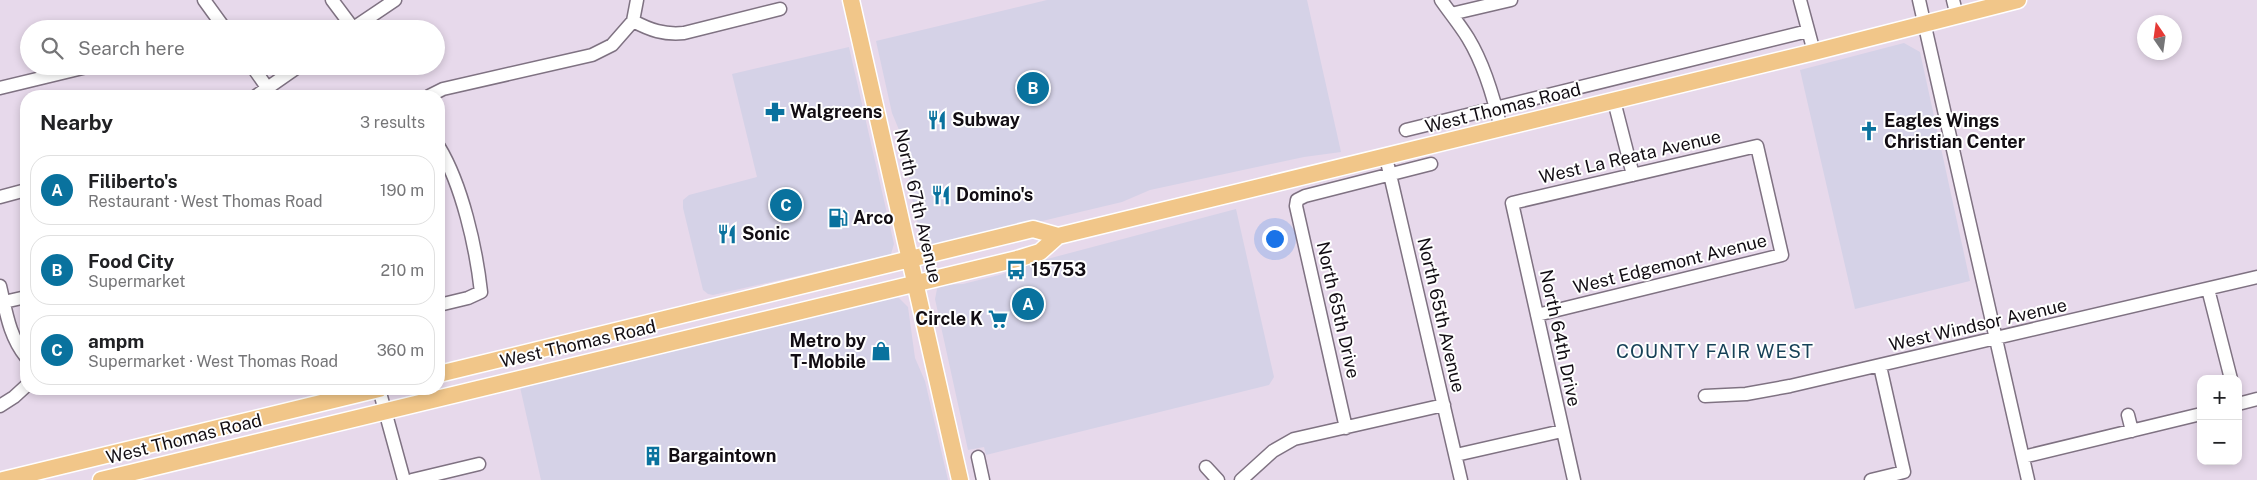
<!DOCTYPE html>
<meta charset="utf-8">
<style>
body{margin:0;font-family:"Public Sans",sans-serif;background:#f6f6f6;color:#202124}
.controls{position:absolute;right:15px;bottom:15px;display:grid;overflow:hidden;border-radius:10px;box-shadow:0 2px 8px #0003}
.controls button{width:45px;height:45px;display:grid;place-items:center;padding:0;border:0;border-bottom:1px solid #e0e0e0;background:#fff;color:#202124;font:25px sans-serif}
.compass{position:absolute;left:2137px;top:15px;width:45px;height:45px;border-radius:50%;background:#fff;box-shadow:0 2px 8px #0003;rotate:347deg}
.you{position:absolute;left:1274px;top:238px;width:18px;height:18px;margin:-12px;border:4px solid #fff;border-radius:50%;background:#1a73e8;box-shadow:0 0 0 8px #1a73e833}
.badge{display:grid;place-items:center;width:32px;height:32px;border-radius:50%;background:#09729e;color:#fff;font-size:16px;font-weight:700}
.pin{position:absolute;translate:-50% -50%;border:2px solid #fff;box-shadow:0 1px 5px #0006}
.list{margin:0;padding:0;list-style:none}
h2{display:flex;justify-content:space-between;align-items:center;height:65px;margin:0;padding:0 20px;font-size:21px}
h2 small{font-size:16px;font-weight:400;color:#757577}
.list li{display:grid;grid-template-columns:32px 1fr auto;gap:15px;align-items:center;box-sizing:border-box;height:70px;margin:0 10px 10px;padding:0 10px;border:1px solid #e0e0e0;border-radius:20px}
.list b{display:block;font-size:19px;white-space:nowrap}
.list p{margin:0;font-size:16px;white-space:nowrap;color:#757577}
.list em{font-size:16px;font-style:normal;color:#757577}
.icon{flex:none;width:28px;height:28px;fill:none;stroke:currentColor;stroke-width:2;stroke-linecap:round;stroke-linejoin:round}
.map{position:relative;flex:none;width:2257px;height:480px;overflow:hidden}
.search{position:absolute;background:#fff;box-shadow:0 2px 8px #0003;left:20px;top:20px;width:425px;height:55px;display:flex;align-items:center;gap:12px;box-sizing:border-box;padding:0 18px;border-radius:28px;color:#757577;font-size:19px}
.panel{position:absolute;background:#fff;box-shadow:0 2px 8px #0003;left:20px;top:90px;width:425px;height:305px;border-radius:20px}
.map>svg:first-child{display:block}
</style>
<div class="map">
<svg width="2257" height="480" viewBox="0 0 2257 480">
<rect width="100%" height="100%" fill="#e7d9eb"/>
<path fill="#d5d2e7" d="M1047 0H1307L1341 152 1304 157 1150 190 1122 202 937 246 928 245 921 237 919 229 910 189 908 160 904 142 892 113 876 41Z
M1904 43 1920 52 1970 281 1855 309 1800 70Z
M849 47 894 244 891 254 884 259 850 264 713 295 708 294 703 290 683 208V200L689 195 757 177 732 74Z
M1236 209 1274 377 1269 385 986 455 984 447 968 450 935 299 937 289 941 285 963 284 1003 274 1017 267Z
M893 297H898L908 307 915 358 925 381 948 480H541L520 387Z"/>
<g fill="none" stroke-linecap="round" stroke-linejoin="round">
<defs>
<path id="minor" d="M204 0 225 29
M332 0 353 28
M1441 0C1450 13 1460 25 1468 38 1485 66 1494 98 1501 129
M1800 0 1814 52
M1919 0 2028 480
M1953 0 1957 16
M1451 14 1511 0
M633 21 637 0
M352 29 395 0
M252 66 273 96
M0 88 91 66
M256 96 299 66
M429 96 443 89 592 55 612 45 633 21C650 30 664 35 684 33L780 9
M1614 101 1633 175
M1406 130 1808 31
M439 147C462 185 476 247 481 292L468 298 439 305
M1388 166 1461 480
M0 197 26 190
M0 286C6 311 9 336 26 357
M2208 289 2231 379
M4 302 26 297
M1537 315 1782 255 1757 146 1512 203 1574 480
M379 389 404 480
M1705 396 1746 394 1790 386 2257 277
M2238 404 2257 399
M0 406 14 397 26 386
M2128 415 2132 431
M1346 428 1296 206 1297 200 1305 196 1431 164
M1456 455 1562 431
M978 457 983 480
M2023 457 2201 414
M1206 467 1218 480
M412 480 479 464
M1241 480 1273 451 1294 439 1444 405
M1871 480 1904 472 1880 366"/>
<path id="major" d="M851 0 960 480
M439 374 1033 229 1058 236
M3 480 379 389
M101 480 1017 259 1040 252 1058 236 1814 52 2018 0"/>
</defs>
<use href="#minor" stroke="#7f7282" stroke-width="15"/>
<use href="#major" stroke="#fff" stroke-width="19"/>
<use href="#minor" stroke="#fff" stroke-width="12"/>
<use href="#major" stroke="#f1c689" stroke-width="16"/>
</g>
<defs>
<symbol id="pharmacy-bare" viewBox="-9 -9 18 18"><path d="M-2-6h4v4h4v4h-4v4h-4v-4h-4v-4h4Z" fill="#09729e" stroke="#fff" stroke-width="2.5" paint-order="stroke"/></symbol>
<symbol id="restaurant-bare" viewBox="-9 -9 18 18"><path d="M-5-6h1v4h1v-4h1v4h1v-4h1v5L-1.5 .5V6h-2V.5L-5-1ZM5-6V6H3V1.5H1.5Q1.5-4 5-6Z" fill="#09729e" stroke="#fff" stroke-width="2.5" paint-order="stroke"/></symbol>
<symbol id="church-bare" viewBox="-9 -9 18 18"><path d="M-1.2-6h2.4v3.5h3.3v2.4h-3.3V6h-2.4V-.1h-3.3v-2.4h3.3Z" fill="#09729e" stroke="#fff" stroke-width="2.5" paint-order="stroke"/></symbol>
<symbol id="fuel-bare" viewBox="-9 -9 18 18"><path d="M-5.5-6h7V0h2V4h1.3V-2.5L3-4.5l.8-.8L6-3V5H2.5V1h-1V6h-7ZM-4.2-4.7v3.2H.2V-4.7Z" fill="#09729e" stroke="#fff" stroke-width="2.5" paint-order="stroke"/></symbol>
<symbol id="bus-bare" viewBox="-9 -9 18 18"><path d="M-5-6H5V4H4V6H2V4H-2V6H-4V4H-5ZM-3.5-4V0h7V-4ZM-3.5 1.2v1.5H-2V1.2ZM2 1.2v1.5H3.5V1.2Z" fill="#09729e" stroke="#fff" stroke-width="2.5" paint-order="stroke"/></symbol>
<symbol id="supermarket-bare" viewBox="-9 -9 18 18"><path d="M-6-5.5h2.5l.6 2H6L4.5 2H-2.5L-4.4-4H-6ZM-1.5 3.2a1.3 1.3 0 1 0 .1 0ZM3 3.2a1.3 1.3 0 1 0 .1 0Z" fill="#09729e" stroke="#fff" stroke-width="2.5" paint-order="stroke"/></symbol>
<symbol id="shop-bare" viewBox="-9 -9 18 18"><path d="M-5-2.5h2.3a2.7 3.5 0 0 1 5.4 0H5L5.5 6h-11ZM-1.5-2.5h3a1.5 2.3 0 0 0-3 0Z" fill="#09729e" stroke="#fff" stroke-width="2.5" paint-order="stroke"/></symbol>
<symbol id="building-bare" viewBox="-9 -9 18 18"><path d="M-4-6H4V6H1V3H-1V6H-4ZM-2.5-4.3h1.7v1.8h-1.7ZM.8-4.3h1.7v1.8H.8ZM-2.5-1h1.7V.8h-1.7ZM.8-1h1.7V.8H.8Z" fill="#09729e" stroke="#fff" stroke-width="2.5" paint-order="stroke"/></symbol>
</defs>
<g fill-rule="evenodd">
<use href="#pharmacy-bare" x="761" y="98" width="28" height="28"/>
<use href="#restaurant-bare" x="923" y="106" width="28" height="28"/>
<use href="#church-bare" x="1855" y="117" width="28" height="28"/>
<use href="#restaurant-bare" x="927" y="181" width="28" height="28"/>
<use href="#fuel-bare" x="824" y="204" width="28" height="28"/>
<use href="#restaurant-bare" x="713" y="220" width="28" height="28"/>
<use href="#bus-bare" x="1002" y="256" width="28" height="28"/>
<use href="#supermarket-bare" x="984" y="305" width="28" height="28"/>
<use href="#shop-bare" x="867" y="337" width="28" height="28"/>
<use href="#building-bare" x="639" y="442" width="28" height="28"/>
</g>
<g text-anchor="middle" stroke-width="4" stroke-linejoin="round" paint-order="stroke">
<g font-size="18" fill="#120d13" stroke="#fff">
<text transform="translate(1503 108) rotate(-14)" y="6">West Thomas Road</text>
<text transform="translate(1630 157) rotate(-13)" y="6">West La Reata Avenue</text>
<text transform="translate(918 206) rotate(77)" y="6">North 67th Avenue</text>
<text transform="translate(1670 264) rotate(-14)" y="6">West Edgemont Avenue</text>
<text transform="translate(1338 310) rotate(77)" y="6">North 65th Drive</text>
<text transform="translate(1441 315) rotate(77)" y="6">North 65th Avenue</text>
<text transform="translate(1978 325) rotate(-13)" y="6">West Windsor Avenue</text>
<text transform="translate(1560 338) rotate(78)" y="6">North 64th Drive</text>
<text transform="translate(578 344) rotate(-13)" y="6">West Thomas Road</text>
<text transform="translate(184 439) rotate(-14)" y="6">West Thomas Road</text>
</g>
<g font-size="18" font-weight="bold" fill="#120d13" stroke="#fff" text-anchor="start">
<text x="790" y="118">Walgreens</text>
<text x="952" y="126">Subway</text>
<text x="1884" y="127">Eagles Wings<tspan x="1884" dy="21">Christian Center</tspan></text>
<text x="956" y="201">Domino's</text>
<text x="853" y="224">Arco</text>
<text x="742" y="240">Sonic</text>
<text x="1031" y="276">15753</text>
<text x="983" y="325" text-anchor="end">Circle K</text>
<text x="866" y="347" text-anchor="end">Metro by<tspan x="866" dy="21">T-Mobile</tspan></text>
<text x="668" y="462">Bargaintown</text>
</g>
<g font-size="19" letter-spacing="1" fill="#184258" stroke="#fff">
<text x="1715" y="358">COUNTY FAIR WEST</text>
</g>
</g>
</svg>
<div class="controls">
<button>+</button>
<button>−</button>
</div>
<svg class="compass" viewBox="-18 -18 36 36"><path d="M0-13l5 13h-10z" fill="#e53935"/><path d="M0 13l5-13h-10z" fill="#757577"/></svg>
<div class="you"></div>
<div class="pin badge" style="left:1028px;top:304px">A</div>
<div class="pin badge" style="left:1033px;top:88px">B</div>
<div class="pin badge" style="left:786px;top:205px">C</div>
<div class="search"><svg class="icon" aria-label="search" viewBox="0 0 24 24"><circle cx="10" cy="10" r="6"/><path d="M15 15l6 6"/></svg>Search here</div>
<section class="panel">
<h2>Nearby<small>3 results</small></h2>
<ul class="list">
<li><span class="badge">A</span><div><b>Filiberto's</b><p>Restaurant · West Thomas Road</p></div><em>190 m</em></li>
<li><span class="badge">B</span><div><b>Food City</b><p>Supermarket</p></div><em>210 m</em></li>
<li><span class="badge">C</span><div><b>ampm</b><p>Supermarket · West Thomas Road</p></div><em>360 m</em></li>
</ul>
</section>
</div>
